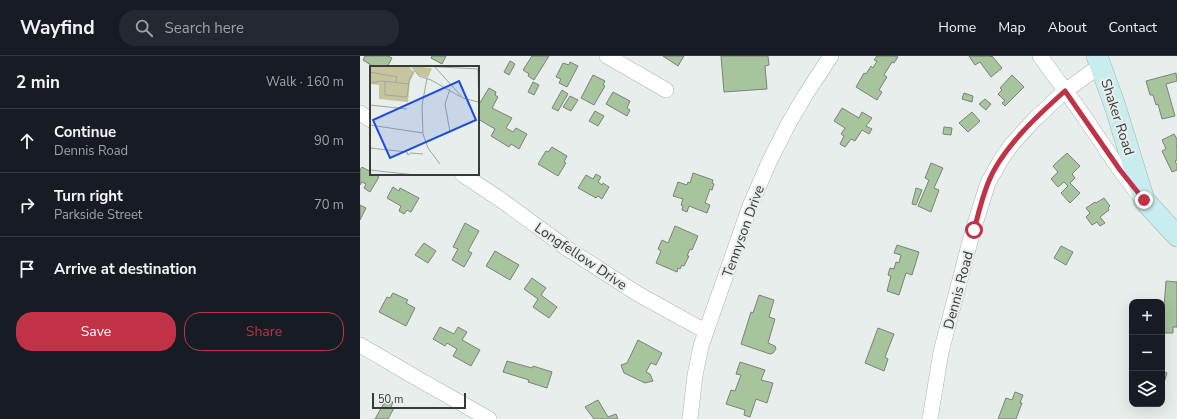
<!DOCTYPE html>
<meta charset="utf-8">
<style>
body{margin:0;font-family:"Nunito Sans",sans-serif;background:#242831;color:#f1f3f6}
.controls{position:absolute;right:12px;bottom:12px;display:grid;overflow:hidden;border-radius:8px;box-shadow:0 4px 16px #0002}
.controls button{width:36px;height:36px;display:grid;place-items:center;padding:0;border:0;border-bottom:1px solid #363941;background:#171b24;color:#f1f3f6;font:20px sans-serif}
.scale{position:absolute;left:12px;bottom:10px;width:94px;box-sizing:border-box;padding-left:4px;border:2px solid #393b3a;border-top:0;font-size:11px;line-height:14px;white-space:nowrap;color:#393b3a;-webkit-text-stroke:3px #e8eeec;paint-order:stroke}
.stop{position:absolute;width:12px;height:12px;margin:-9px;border:3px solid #c23246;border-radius:50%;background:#fff}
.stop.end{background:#c23246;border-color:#fff;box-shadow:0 1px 4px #0008}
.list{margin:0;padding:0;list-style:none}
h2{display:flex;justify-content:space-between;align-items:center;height:52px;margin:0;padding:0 16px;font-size:17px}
h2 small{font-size:13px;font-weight:400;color:#9ea1a6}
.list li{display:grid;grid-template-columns:26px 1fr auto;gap:12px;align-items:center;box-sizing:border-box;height:64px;padding:0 16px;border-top:1px solid #363941}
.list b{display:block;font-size:15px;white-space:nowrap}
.list p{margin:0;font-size:13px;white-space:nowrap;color:#9ea1a6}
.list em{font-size:13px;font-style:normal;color:#9ea1a6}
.actions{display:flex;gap:8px;padding:12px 16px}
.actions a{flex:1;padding:9px 0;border:1px solid #c23246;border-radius:16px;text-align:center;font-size:14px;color:#c23246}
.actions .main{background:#c23246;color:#fff}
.icon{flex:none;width:22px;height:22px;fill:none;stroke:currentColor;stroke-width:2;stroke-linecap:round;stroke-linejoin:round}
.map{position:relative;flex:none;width:817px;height:363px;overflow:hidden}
header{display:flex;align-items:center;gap:24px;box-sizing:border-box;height:56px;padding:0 20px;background:#171b24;border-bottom:1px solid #363941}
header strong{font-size:19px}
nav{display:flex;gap:22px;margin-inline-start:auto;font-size:14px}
.search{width:280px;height:36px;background:#242831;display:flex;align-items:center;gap:10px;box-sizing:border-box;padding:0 14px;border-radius:16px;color:#9ea1a6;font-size:15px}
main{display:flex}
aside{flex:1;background:#171b24}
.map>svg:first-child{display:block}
</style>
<header>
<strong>Wayfind</strong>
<div class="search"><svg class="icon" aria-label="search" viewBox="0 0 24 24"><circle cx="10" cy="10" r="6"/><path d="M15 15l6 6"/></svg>Search here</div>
<nav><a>Home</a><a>Map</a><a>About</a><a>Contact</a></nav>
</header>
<main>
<aside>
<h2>2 min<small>Walk · 160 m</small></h2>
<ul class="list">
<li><svg class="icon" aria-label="ahead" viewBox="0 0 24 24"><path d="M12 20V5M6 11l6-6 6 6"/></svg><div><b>Continue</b><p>Dennis Road</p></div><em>90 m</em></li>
<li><svg class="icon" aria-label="right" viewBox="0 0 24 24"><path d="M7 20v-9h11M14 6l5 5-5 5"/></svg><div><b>Turn right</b><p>Parkside Street</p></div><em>70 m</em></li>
<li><svg class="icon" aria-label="arrive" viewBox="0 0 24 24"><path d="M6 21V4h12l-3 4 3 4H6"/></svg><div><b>Arrive at destination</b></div></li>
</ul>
<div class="actions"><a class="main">Save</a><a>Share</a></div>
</aside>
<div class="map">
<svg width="817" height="363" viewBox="0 0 817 363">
<rect width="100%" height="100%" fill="#e8eeec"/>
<path fill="#a6c59c" stroke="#7d817c" d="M5 0H28L32 2 27 11H14L3 4Z
M72 0H86L82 8 71 2Z
M172 0H189L174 24 168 20 169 18 163 14Z
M303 0H324L318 10Z
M361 0H408L409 9 405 10 407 33 364 36Z
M517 0H536L538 1 534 7 532 6 524 19 527 21 519 34 522 36 517 44 496 31 504 17 506 18 511 10 513 12 517 5 514 4Z
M609 0H630L631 1 632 0 642 12 631 21 620 6 615 9Z
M150 5 155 8 149 19 144 16Z
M210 6 218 10 207 31 199 27 201 23 196 21 203 7 209 9Z
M816 17 817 25 806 28 815 60 802 63 798 48 796 49 793 39H790L786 25Z
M233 19 245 25 243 29 245 30 234 49 221 42Z
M652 19 664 31 645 50 642 47 645 45 638 38 642 34 640 32Z
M173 26 179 29 174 39 168 36Z
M129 32 136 36 135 39 138 41 132 52 152 62 146 72 153 76 156 72 167 78 159 93 151 88 149 91 131 80 135 73 118 63V50Z
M202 34 208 38 198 55 192 52Z
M253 36 270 45 267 52 270 54 267 60 246 48Z
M604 37 613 40 612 46 602 43Z
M210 40 218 44 211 55 203 51Z
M625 43 631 48 626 54 619 48Z
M482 52 499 62 502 56 512 62 506 70 512 73 509 78 502 74 495 85 491 83 485 91 480 88 484 80 481 78 485 72 474 65Z
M235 55 244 60 238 70 229 65Z
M612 56 620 65 608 76 599 67Z
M584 71 592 72 591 79 583 78Z
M814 78 817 83V90H816L817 92V104L815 105 817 109V114L812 116 802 95 806 93 802 84Z
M192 91 207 100 204 106 206 107 198 120 178 108 186 95 188 96Z
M707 97 720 110 712 118 715 122 710 127 720 137 710 147 701 137 708 130 704 126 698 131 691 123 698 116 693 110Z
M571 107 583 112 574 132 579 134 571 156 558 150 569 124 565 122Z
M2 111 11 116V118H14L19 121 10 136 4 132 6 128 2 126 0 129V114Z
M333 117 353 124 352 127 354 128 352 134 350 133 345 147 350 149 347 157 329 150 327 156 322 154 323 150 321 149 323 143 313 140 318 126 327 129 328 126 330 127Z
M236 118 241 121 238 126 242 129 243 127 249 131 242 143 238 140 236 142 218 132 226 119 233 123Z
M33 131 39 135 40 132 59 142 51 156 47 154 44 158 39 155 41 150 27 142Z
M556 132 562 134 556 149 552 148Z
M744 142 750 150 748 152 749 154 740 161 745 167 740 170 737 166 732 169 726 161 730 157 726 152 735 146 736 147Z
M0 149 6 152 0 164Z
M105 167 119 175 108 195 112 197 104 211 92 204 98 193 93 191Z
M315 170 338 180 332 194 330 193 327 200H329L324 210 322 209 320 213 318 212 317 216 296 207 301 195 298 193 302 184 308 187Z
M64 187 76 195 68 207 55 199Z
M537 189 559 196 552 219 546 217 539 239 527 235 531 220 528 219 530 212 534 213 536 206 539 207 541 199 534 197Z
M701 190 713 196 706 209 694 202Z
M135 195 159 209 150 224 126 210Z
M172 222 186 232 181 239 197 251 189 262 173 251 178 243 164 233Z
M806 225 817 226V271H813V277H802V264H803Z
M33 237 48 244 46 247 55 252 46 270 19 256 27 241 30 242Z
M399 239 414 244 409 261 415 263 408 287 415 290 416 293 413 297 410 298 381 288 391 256 393 257Z
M80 271 94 278 98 271 107 276 102 284 120 294 111 310 93 300 97 293 87 287 85 290 73 283Z
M518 272 534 278 525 301 528 303 524 315 505 307Z
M278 284 302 297 296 309 291 307 286 316 290 318 293 325 285 327 264 317 261 309 267 307Z
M147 305 172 312 173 310 192 316 187 332 168 326 169 324 143 316Z
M380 306 405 314 401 324 413 327 407 347 396 343 390 361 384 359 385 354 366 348 371 334 375 335 381 319 376 318Z
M802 315 807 317 803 330H802Z
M655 336 663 339 660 347H662L656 363H638L646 342 652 344Z
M29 344 33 346 31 351 34 352 28 363H15L24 347 27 349Z
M238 344 248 361 256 358 258 363H234L225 351Z"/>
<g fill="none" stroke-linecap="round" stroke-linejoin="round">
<defs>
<path id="minor" d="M247 0 306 34
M680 0 721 56 760 114 779 139
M0 57 11 64
M102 118 144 146 208 193 278 238 345 275
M0 289 60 324 129 363
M330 363 335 319 341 290 390 150 410 104 430 65 446 38 471 0
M570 363 581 296 613 174 628 127 642 102 653 87 674 64 705 35 741 9"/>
<path id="secondary" d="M737 0 755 50 784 144 817 180"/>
</defs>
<use href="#minor" stroke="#adb3b0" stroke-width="16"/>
<use href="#secondary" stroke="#adb3b0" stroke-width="22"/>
<use href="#minor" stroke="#fff" stroke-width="15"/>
<use href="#secondary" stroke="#c8edee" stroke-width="21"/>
</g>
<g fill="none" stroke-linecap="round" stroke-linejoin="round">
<path stroke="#c23246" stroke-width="5" d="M614 174C618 159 622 142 628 127 641 93 678 59 705 35L760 114 784 144"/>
</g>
<g text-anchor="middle" stroke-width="4" stroke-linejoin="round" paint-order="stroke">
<g font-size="14" fill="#393b3a" stroke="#e8eeec">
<text transform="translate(758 61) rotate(72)" y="5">Shaker Road</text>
<text transform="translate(383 175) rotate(-70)" y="5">Tennyson Drive</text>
<text transform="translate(221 200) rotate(34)" y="5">Longfellow Drive</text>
<text transform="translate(598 234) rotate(-75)" y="5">Dennis Road</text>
</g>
</g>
<g transform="translate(10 10)">
<rect width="109" height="109" fill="#e8eeec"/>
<path d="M0 0H39L44 7 40 15 38 36 9 33V19L0 18ZM42 0 62 2 58 12 48 9Z" fill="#c5c59b"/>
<path fill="none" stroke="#a2a6a5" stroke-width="1" d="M41 0 49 10 61 14 91 31M51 0 109 3M65 1 93 32 108 36M108 3 109 48M0 6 27 11 26 16M57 12 52 40 53 68 58 82 70 98M15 15V29L37 31 39 15 44 5M0 17 12 15 39 18M80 23 75 38 80 66M0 39 37 43M0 59 53 67M0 82 37 86 38 89 41 87 53 88M0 104 45 109"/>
<path fill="#1d4ed8" fill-opacity="0.15" stroke="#1d4ed8" stroke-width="2" d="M89 15 106 54 20 92 3 54Z"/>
<rect width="109" height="109" fill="none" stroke="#393b3a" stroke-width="2"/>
</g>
</svg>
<div class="controls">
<button>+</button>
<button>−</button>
<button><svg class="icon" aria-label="layers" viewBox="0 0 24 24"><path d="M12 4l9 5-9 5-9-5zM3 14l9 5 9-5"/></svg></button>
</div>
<div class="scale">50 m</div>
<div class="stop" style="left:614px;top:174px"></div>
<div class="stop end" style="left:784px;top:144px"></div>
</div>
</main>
